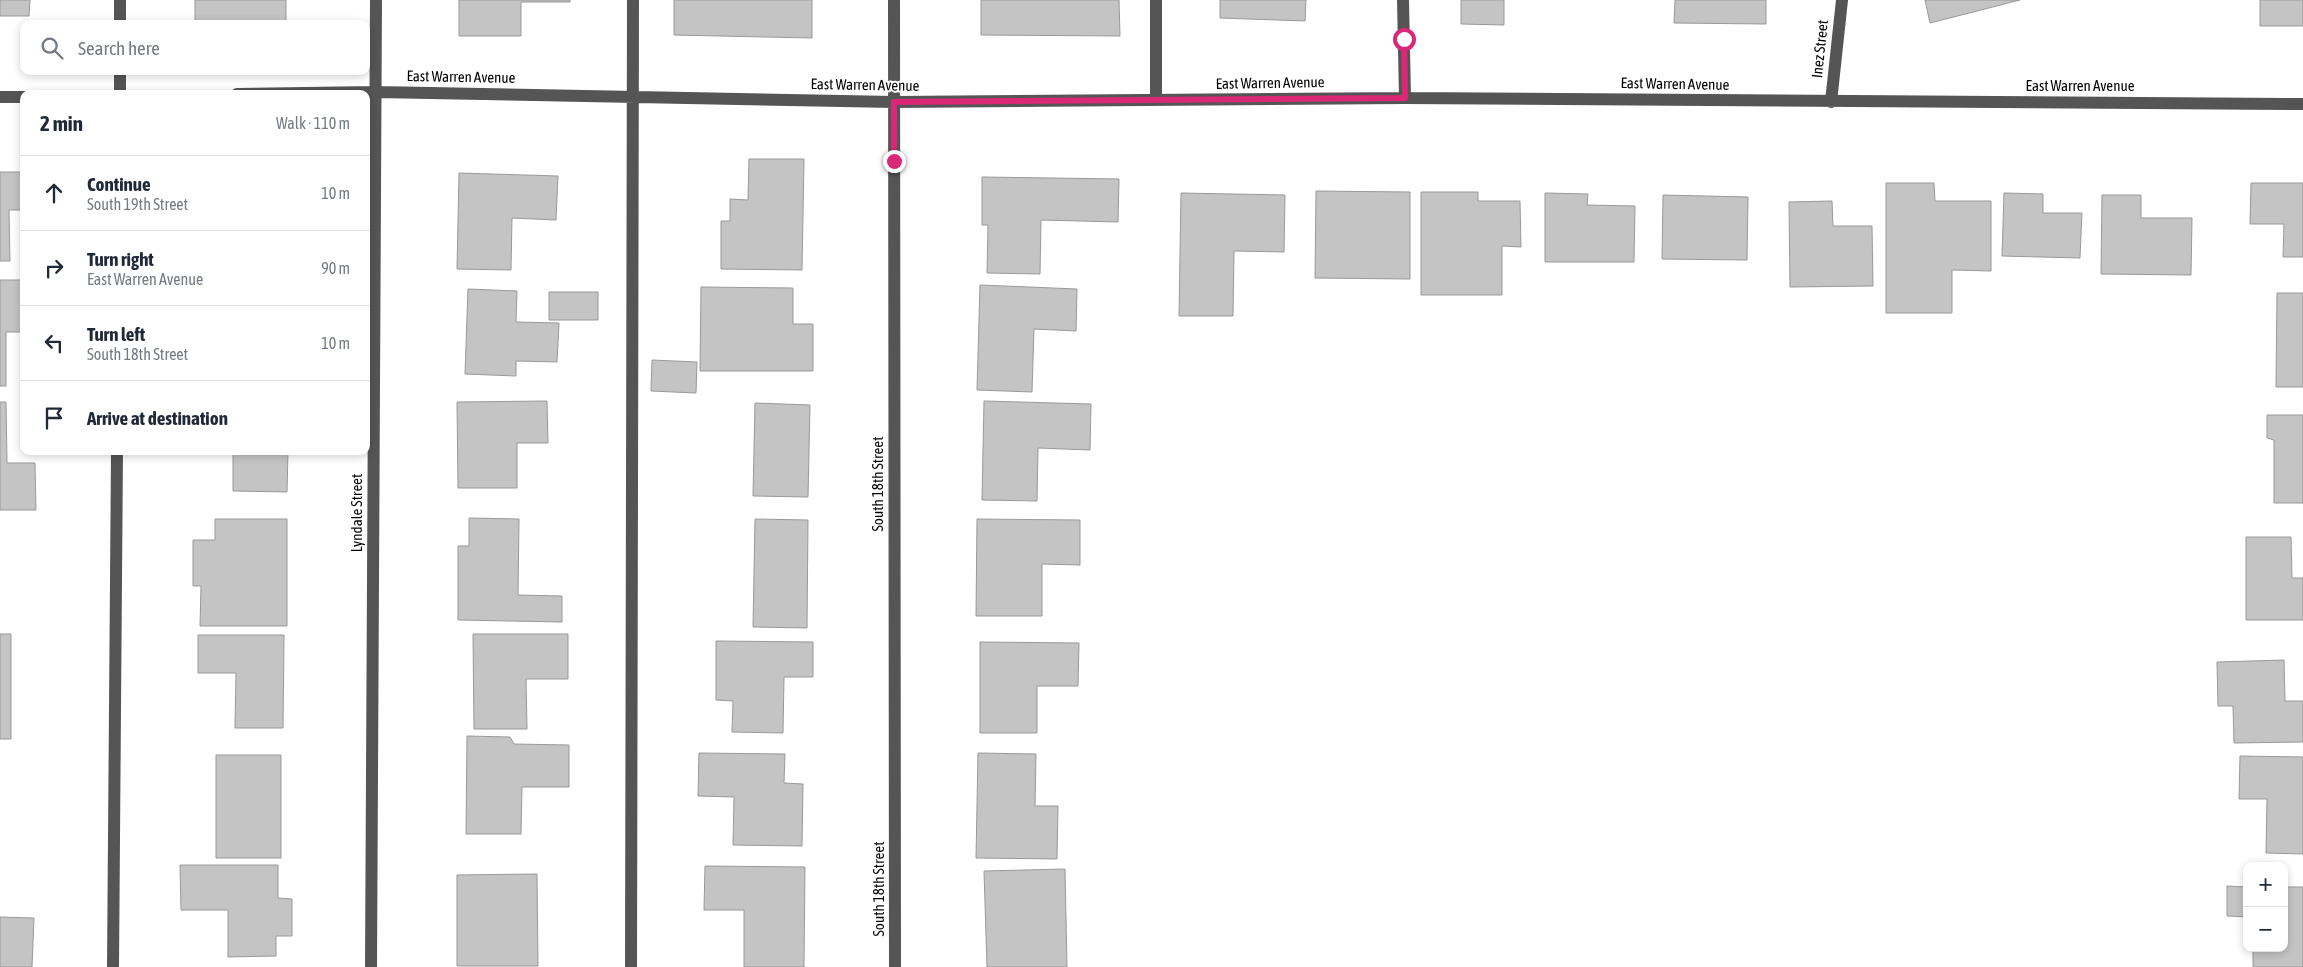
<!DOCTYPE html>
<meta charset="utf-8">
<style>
body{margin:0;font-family:"Asap Condensed",sans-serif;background:#f2f2f3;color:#1f2937}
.controls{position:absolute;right:15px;bottom:15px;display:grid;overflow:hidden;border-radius:10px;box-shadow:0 2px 8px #0003}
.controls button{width:45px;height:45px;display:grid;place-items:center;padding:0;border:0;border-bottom:1px solid #e0e1e3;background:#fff;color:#1f2937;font:25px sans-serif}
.stop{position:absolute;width:15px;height:15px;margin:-11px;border:4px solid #db2777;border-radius:50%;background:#fff}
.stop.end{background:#db2777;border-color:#fff;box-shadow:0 1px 5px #0008}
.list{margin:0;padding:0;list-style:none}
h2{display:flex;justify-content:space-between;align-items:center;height:65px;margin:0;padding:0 20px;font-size:21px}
h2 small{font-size:16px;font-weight:400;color:#747a83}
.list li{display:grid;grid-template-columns:32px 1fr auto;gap:15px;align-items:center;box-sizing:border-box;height:75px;padding:0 20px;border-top:1px solid #e0e1e3}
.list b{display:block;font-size:19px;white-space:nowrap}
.list p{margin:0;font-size:16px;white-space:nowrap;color:#747a83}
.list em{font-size:16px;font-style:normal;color:#747a83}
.icon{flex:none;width:28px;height:28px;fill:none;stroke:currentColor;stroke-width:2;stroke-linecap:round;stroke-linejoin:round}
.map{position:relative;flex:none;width:2303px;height:967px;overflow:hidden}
.search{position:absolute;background:#fff;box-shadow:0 2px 8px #0003;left:20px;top:20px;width:350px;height:55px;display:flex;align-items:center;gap:12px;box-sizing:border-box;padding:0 18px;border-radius:10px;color:#747a83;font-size:19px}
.panel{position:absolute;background:#fff;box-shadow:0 2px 8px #0003;left:20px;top:90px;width:350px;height:365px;border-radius:10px}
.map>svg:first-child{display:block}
</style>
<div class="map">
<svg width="2303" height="967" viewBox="0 0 2303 967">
<rect width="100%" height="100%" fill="#fff"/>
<path fill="#c4c4c4" stroke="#999" d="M0 0H30L29 16H0Z
M195 0H286V24H195Z
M459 0H570V2H521V36H459Z
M674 0H812V38L674 35Z
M981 0H1119L1120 36 981 35Z
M1220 0H1306L1305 21 1220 18Z
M1461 0H1504V25L1461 24Z
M1675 0H1766V24L1674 23Z
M1925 0H2020L1930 23Z
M2260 0H2303V26H2260Z
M749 159H804L802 270 721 269V221H730V199L748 200Z
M0 172H24V210H9L10 261H0Z
M459 173 558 176 556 220 512 218 511 270 457 269Z
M982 177 1119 179 1118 222 1041 220 1040 274 987 273 988 225H982Z
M1886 183H1934L1935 201H1991V271L1952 270V313H1886Z
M2251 183H2303V257H2283L2284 224H2250Z
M1316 191 1410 192V279L1315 278Z
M1421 192H1478V201H1520L1521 247 1502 246V295H1421Z
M1181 193 1285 195 1284 252 1234 251 1233 316H1179Z
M1545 193 1588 194 1587 205 1635 206 1634 262H1545Z
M2004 193 2043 194V213H2082L2080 258 2002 256Z
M1663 195 1748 197 1747 260 1662 259Z
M2102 195H2141V218H2192L2191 275 2101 274Z
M1832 201 1833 226H1872L1873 286 1790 287 1789 202Z
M0 280H24V332H6V386H0Z
M980 285 1077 289 1076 331 1034 329 1032 392 977 390Z
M701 287 793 288V324H813V371H700Z
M468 289 517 291 516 322 559 323 557 362 516 361V376L465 374Z
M549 292H598V320H549Z
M2277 293H2303V387H2276Z
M652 360 697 362 696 393 651 391Z
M547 401 548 443H517V488H458L457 402Z
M984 401 1091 404 1090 450 1038 448 1037 501 982 500Z
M0 402H6L7 463H35L36 510H0Z
M755 403 810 405 808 497 753 496Z
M2267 415H2303V503H2274V440L2267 438Z
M233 451H288L287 492 233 491Z
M469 518 519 519 518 595 562 596V622L458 620V546H469Z
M215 519H287V626H200L201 586H193V540H215Z
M755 519 808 520 807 628 753 627Z
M977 519 1080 520V565L1042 564V616H976Z
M2246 537H2291L2292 578H2303V620H2246Z
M0 634H11V739H0Z
M473 634H568V679H526L527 729H474Z
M198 635H284L283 728H235L236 673H198Z
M716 641 813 642V677H784L783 733 732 732 733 701 716 700Z
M980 642 1079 643 1078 686H1037V733H980Z
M2284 660 2285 701H2303V742L2234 743 2233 706H2218L2217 662Z
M467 736 510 737 514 744 569 745V787H522L521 834H466Z
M699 753 785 754 784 783 803 784 802 846 733 845 734 797 698 796Z
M978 753 1036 754 1035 806H1058L1057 859 976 858Z
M216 755H281V858H216Z
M2240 756 2303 757V854L2266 853 2267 799H2239Z
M180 865H278V898L292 899V936H276V956L228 957V910H181Z
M705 866 805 867 804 967H744V910H704Z
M1065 869 1067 967H987L984 871Z
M537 874 538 966H457V875Z
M2227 886 2247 887V917L2227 916Z
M2284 887H2303V967H2253V948H2284Z
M0 917 34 918 32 967H0Z"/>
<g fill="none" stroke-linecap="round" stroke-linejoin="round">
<path stroke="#555" stroke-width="12" d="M894 0 895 967
M1403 0 1405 98
M120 24V0
M120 94V71
M237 94 376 92 894 102 1405 98 2303 104
M0 97H24
M1156 100V0
M1831 102 1842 0
M113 967 117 451
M371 967 376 0
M631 967 633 0"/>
</g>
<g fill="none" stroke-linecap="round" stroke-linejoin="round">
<path stroke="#db2777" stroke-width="6" d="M894 161V102L1405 98 1404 39"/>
</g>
<g text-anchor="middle" stroke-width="4" stroke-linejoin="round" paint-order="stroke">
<g font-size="15" fill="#000" stroke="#fff">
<text transform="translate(1820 49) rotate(-84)" y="5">Inez Street</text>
<text transform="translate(461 77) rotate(1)" y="5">East Warren Avenue</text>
<text transform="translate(1270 83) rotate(-1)" y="5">East Warren Avenue</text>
<text transform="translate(1675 84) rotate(1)" y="5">East Warren Avenue</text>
<text transform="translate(865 85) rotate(1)" y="5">East Warren Avenue</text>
<text x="2080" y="91">East Warren Avenue</text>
<text transform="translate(878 484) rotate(-90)" y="5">South 18th Street</text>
<text transform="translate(357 513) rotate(-90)" y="5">Lyndale Street</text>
<text transform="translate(879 889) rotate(-90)" y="5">South 18th Street</text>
</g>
</g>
</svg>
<div class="controls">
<button>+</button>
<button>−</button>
</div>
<div class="stop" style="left:1404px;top:39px"></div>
<div class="stop end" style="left:894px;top:161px"></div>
<div class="search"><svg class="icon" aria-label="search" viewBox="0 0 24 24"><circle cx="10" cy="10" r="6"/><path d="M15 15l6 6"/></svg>Search here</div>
<section class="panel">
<h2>2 min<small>Walk · 110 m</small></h2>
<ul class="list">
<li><svg class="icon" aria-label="ahead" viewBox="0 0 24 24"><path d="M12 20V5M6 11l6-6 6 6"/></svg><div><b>Continue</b><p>South 19th Street</p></div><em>10 m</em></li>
<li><svg class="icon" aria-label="right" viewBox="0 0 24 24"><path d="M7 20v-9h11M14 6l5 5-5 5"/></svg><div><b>Turn right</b><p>East Warren Avenue</p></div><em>90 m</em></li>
<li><svg class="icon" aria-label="left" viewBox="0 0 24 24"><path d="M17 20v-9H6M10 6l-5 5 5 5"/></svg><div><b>Turn left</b><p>South 18th Street</p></div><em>10 m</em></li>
<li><svg class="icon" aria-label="arrive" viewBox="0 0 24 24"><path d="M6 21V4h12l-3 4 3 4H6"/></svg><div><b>Arrive at destination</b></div></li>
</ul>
</section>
</div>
